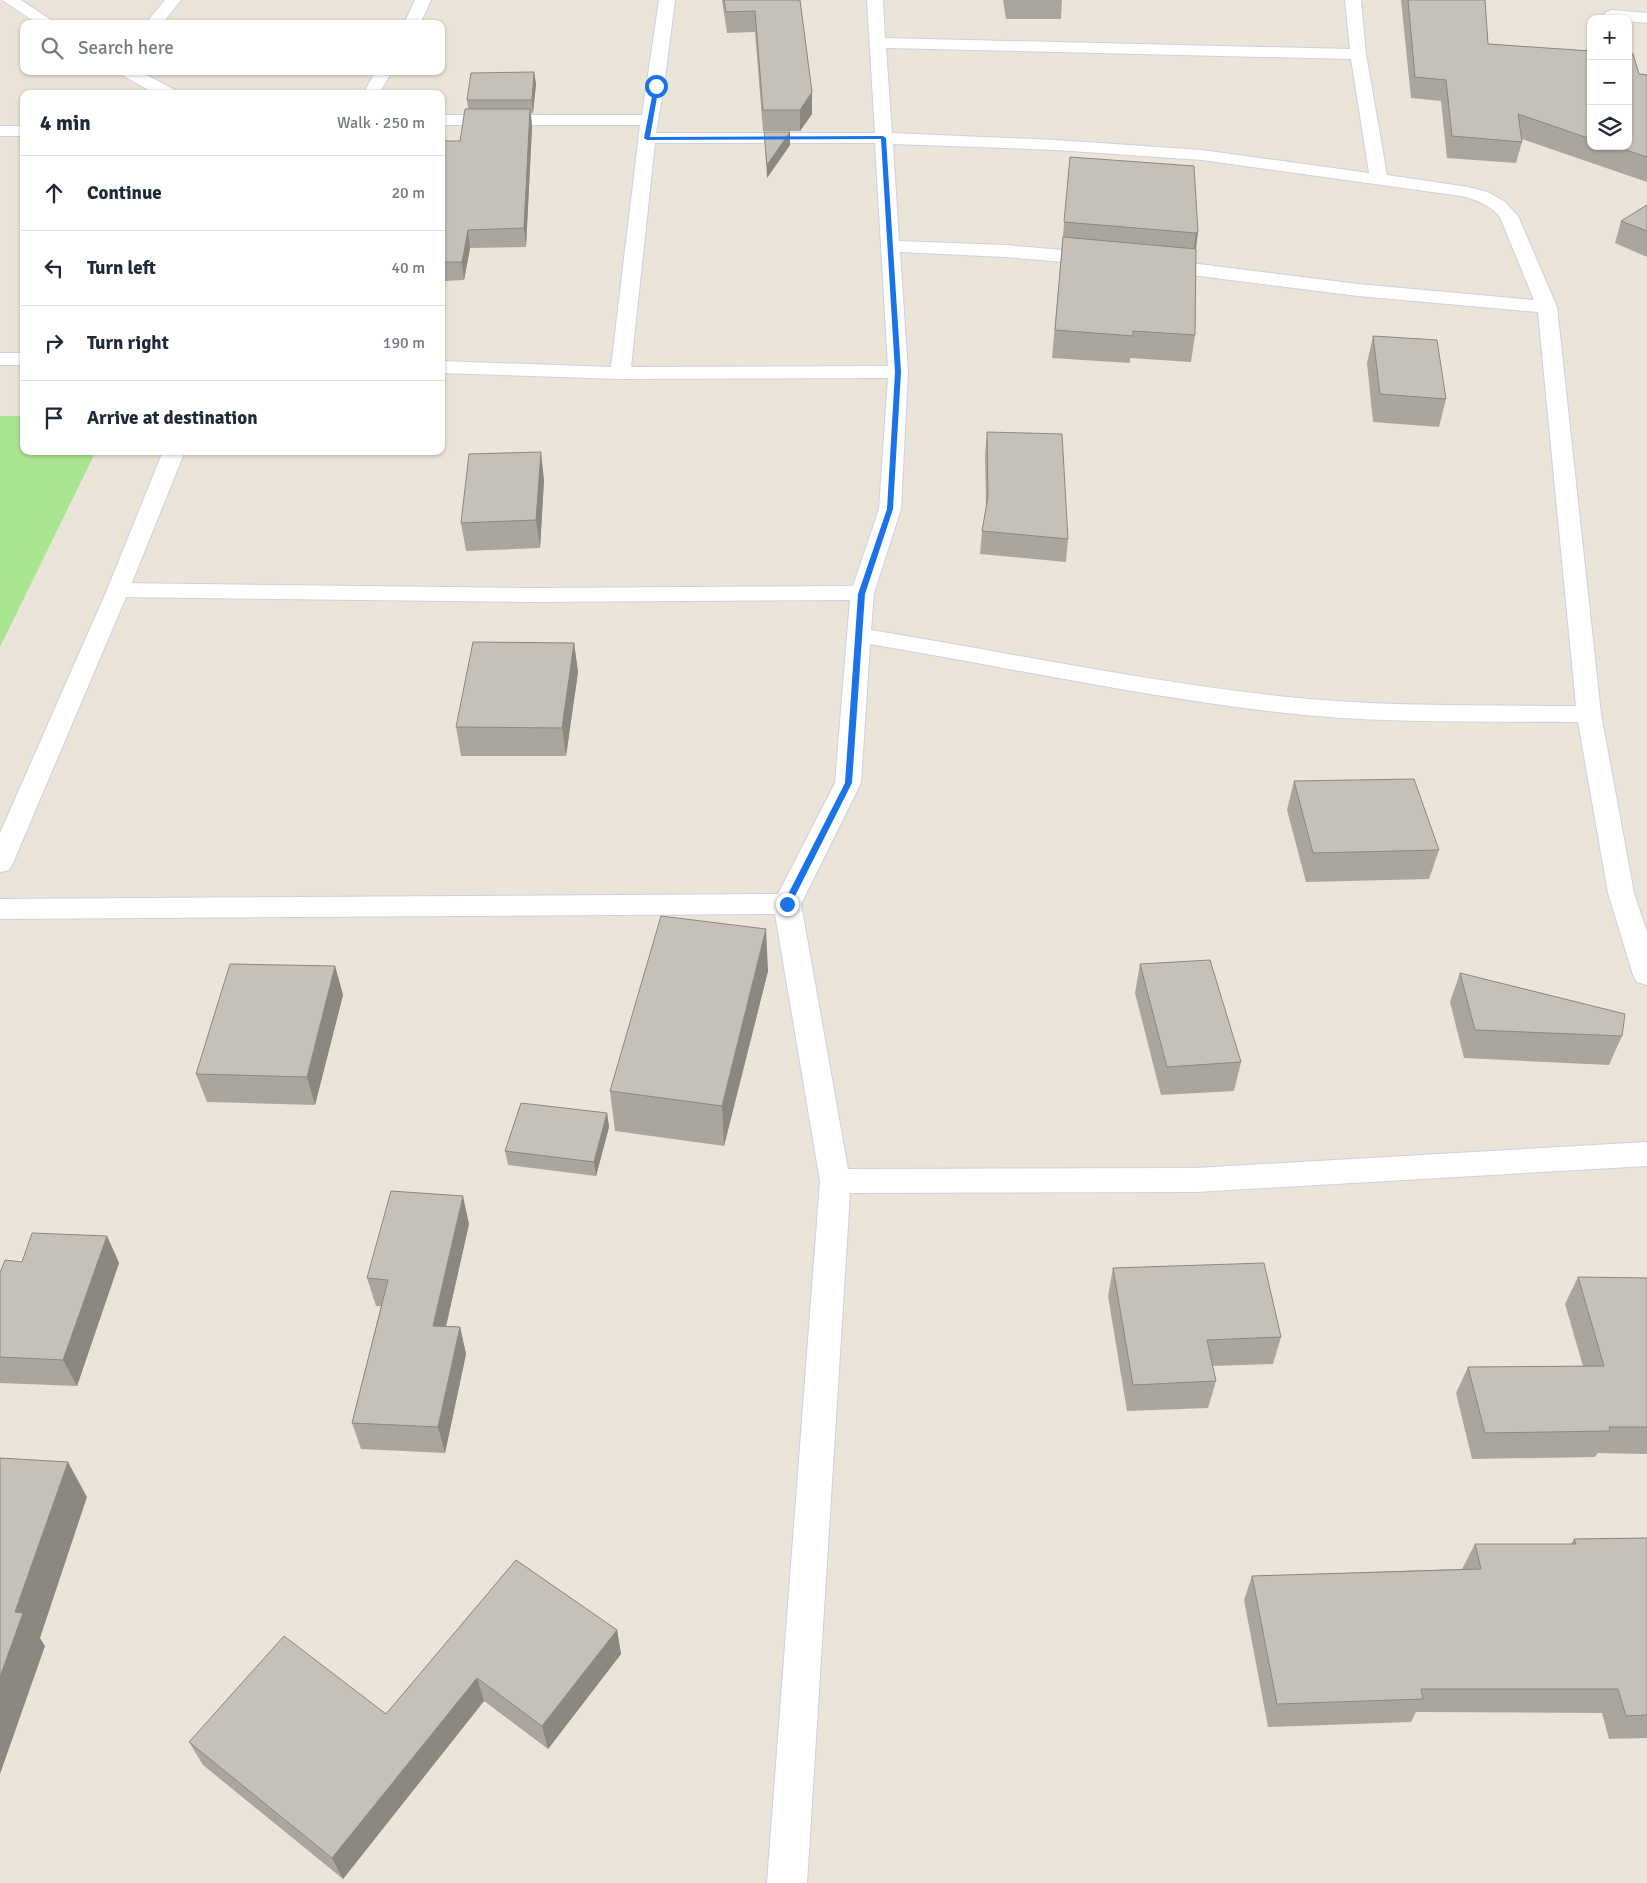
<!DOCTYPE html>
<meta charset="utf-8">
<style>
body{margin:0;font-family:Signika,sans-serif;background:#f2f2f3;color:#1f2937}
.controls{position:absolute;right:15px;top:15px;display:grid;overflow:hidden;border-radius:10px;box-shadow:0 1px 4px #0004}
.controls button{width:45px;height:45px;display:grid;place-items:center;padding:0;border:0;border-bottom:1px solid #e0e1e3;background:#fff;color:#1f2937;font:25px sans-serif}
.stop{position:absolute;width:15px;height:15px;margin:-11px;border:4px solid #1a73e8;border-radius:50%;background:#fff}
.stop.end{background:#1a73e8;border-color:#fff;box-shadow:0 1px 5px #0008}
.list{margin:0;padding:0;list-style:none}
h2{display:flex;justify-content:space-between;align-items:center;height:65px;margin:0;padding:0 20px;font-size:21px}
h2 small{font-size:16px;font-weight:400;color:#747a83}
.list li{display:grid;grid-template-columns:32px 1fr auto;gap:15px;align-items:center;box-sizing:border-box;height:75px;padding:0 20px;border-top:1px solid #e0e1e3}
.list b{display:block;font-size:19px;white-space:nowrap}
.list em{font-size:16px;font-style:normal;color:#747a83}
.icon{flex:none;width:28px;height:28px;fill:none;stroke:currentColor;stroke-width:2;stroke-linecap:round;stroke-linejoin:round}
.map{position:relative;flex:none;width:1647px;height:1883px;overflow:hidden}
.search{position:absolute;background:#fff;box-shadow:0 1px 4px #0004;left:20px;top:20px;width:425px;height:55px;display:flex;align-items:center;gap:12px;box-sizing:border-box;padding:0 18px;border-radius:10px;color:#747a83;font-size:19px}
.panel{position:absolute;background:#fff;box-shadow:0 1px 4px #0004;left:20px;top:90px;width:425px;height:365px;border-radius:10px}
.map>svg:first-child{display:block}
</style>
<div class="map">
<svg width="1647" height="1883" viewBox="0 0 1647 1883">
<rect width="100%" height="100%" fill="#ebe4d8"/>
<path fill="#aae591" d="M0 416H24V451H96L0 647Z"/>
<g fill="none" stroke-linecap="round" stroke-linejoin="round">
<defs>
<path id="minor" d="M165 0H181L162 24H145Z
M415 0H431L420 24H404Z
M659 0H675L664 86 656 133H875L867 0H883L885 38 1350 49 1345 0H1361L1366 54 1387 175 1468 187 1488 192 1505 202 1518 216 1557 307 1601 714 1634 893 1647 932V985L1637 982 1633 975 1608 893 1578 722C1477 721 1376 724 1276 712 1140 696 1005 667 870 644L861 783 801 904 848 1169 1196 1168 1647 1142V1166L1196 1192 850 1193 807 1883H767L820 1181 775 914 0 919V899L778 894 835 783 850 600 531 602 118 597 110 595 107 590 110 585 118 583 531 588 853 586 879 509 888 378 620 379 441 373V361L611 367 640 125H441V115H642ZM886 48 1351 59 1369 173 1202 150 1056 140 892 133ZM655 143H875L888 366 631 367ZM893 144 1056 150 1202 160 1461 196C1477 200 1490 205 1500 217L1534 300 1358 284 1159 259 1152 261 1150 265 1152 269 1159 271 1358 296 1538 312 1576 706C1476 705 1377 707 1278 696 1141 681 1006 652 871 630L874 593 901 509 908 372 900 252 1005 257 1098 265 1105 263 1107 259 1105 255 1098 253 1005 245 899 241Z
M1612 10 1647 13V23L1628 21V19L1606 18 1604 15 1606 12Z
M376 71H392L379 94H363Z
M0 126H24V136H0Z
M0 353H24V365H0Z"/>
<path id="tertiary" d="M2 0H21L57 24H38Z
M118 71H139L175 90 177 94H156L120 74Z
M163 451H185L129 590 13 863 9 870 0 872V833L107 590Z"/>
</defs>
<use href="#minor" stroke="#cdd0e2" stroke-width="2"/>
<use href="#tertiary" stroke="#cdd0e2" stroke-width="2"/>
<use href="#minor" fill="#fff" fill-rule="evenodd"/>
<use href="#tertiary" fill="#fff" fill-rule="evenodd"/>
</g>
<path fill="#aaa69e" d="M722 0H800L812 92V114L800 131H763L755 32 727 33Z
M1003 0H1062L1061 19H1006Z
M1401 0H1485L1488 44 1591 51V146H1628L1639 74 1647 75V182L1522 139V142L1516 163 1447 158 1441 101 1411 98Z
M534 72 536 84 533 113H531L532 127 526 247 470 248 464 280 445 281 444 285H441V143L460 141 468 109 467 100Z
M764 132H790V145L767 178Z
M1070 157 1198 232 1196 250 1195 335 1191 362 1130 358V363L1052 358Z
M1647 205V257L1615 243 1621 221Z
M1373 336 1446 399 1439 427 1373 422 1367 363Z
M987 432 1068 539 1066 562 980 554 982 531 986 507 985 455Z
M544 480 540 548 466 551 461 523Z
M574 643 578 672 566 756H461L456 727Z
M1294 781 1439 850 1429 879 1306 882 1287 810Z
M1140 964 1241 1062 1234 1091 1161 1095 1135 993Z
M335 966 343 995 315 1105 207 1102 196 1074Z
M768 971 724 1146 615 1131 610 1091Z
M1460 973 1622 1036 1609 1065 1464 1058 1450 1002Z
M607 1113 609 1127 596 1176 508 1165 505 1151Z
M469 1224 446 1326 460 1327 466 1354 445 1453 361 1449 352 1423 381 1306H376L367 1278Z
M107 1236 119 1263 77 1386 0 1383V1273L22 1262Z
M1113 1268 1281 1337 1273 1364 1212 1366 1216 1381 1208 1408 1127 1411 1108 1296Z
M1578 1277 1647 1278V1454L1598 1453 1595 1457 1472 1459 1456 1393 1468 1367 1583 1366 1565 1304Z
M1647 1538V1738L1609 1739 1602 1713 1416 1712 1411 1722 1268 1727 1244 1600 1252 1576 1462 1569 1475 1544H1571L1574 1539Z
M516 1560 617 1630 621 1654 548 1749 484 1701 343 1879 203 1765 189 1742 386 1714Z"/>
<path fill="#8b8781" d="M534 72 536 84 533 113 532 100Z
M812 92V114L800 131V110Z
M530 109 532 127 526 247 524 228Z
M790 132V145L767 178V165Z
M468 230 470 248 464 280 462 262Z
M1198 232 1194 259 1192 260 1196 233Z
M442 262 445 281 444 285 441 268Z
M541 452 544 480 540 548 536 520Z
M574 643 578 672 566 756 562 728Z
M766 929 768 971 724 1146 722 1106Z
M335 966 343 995 315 1105 307 1077Z
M607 1113 609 1127 596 1176 594 1162Z
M463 1196 469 1224 440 1353 433 1326Z
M107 1236 119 1263 77 1386 63 1360Z
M460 1327 466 1354 445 1453 438 1427Z
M68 1462 87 1497 40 1638 45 1646 0 1774V1677L15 1612Z
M617 1630 621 1654 548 1749 542 1726Z
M477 1678 484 1701 343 1879 332 1858Z"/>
<path fill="#c6c1b8" stroke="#8b8781" d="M724 0H800L812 92 800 110H763L755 11 726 12Z
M1408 0H1485L1488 44 1591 51V139L1518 114 1522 142 1452 136 1446 80 1415 77Z
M1628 53 1633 54 1639 74 1647 75V157L1614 146H1628Z
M534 72 532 100H467L471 73Z
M465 109H530L524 228 468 230 462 262H442L441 266V143L442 141H460Z
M764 132H790L767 165Z
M1070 157 1194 166 1198 232 1196 233 1064 222Z
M1647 205V231L1621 221Z
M1063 237 1196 249 1195 335 1133 331V336L1055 330Z
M1373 336 1437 340 1446 399 1380 394Z
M987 432 1062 434 1068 539 982 531 988 497Z
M541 452 536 520 461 523 469 454Z
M473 642 574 643 562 728 456 727Z
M1414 779 1439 850 1313 853 1294 781Z
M661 916 766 929 722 1106 610 1091Z
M1210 960 1241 1062 1167 1067 1140 964Z
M230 964 335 966 307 1077 196 1074Z
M1460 973 1625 1014 1622 1036 1475 1030Z
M521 1103 607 1113 594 1162 505 1151Z
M391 1191 463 1196 433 1326 460 1327 438 1427 352 1423 388 1280 367 1278Z
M32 1233 107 1236 63 1360 0 1357V1273L5 1260 22 1262Z
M1264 1263 1281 1337 1207 1340 1216 1381 1133 1385 1113 1268Z
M1578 1277 1647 1278V1427H1609L1610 1431 1485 1433 1468 1367 1604 1366Z
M0 1458 68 1462 15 1612 23 1613 0 1677Z
M1647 1538V1715L1626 1716 1618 1689H1421L1423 1699 1277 1704 1252 1576 1481 1569 1475 1544H1576L1574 1539Z
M516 1560 617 1630 542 1726 477 1678 332 1858 189 1742 284 1636 386 1714Z"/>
<path fill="#1a73e8" d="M656 84 659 86 650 137 883 136 886 138 901 372 893 509 865 594 852 783 791 904 787 907 783 904 845 783 858 594 887 509 895 372 881 139 647 140 644 138 654 86Z"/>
</svg>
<div class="controls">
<button>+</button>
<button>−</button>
<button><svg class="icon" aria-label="layers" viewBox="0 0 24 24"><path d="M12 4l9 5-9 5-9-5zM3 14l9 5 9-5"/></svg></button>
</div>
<div class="stop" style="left:656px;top:86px"></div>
<div class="stop end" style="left:787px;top:904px"></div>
<div class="search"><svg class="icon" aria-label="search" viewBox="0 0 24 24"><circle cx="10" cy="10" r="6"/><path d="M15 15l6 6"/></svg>Search here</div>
<section class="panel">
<h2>4 min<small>Walk · 250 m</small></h2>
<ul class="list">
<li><svg class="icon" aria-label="ahead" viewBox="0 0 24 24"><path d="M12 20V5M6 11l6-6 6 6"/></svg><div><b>Continue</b></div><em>20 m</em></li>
<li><svg class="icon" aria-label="left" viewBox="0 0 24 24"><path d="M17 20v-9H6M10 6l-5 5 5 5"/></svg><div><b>Turn left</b></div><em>40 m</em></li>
<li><svg class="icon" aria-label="right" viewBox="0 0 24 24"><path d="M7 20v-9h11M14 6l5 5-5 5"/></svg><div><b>Turn right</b></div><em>190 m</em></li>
<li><svg class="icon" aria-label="arrive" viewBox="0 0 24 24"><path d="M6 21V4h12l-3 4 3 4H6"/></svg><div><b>Arrive at destination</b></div></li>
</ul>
</section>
</div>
